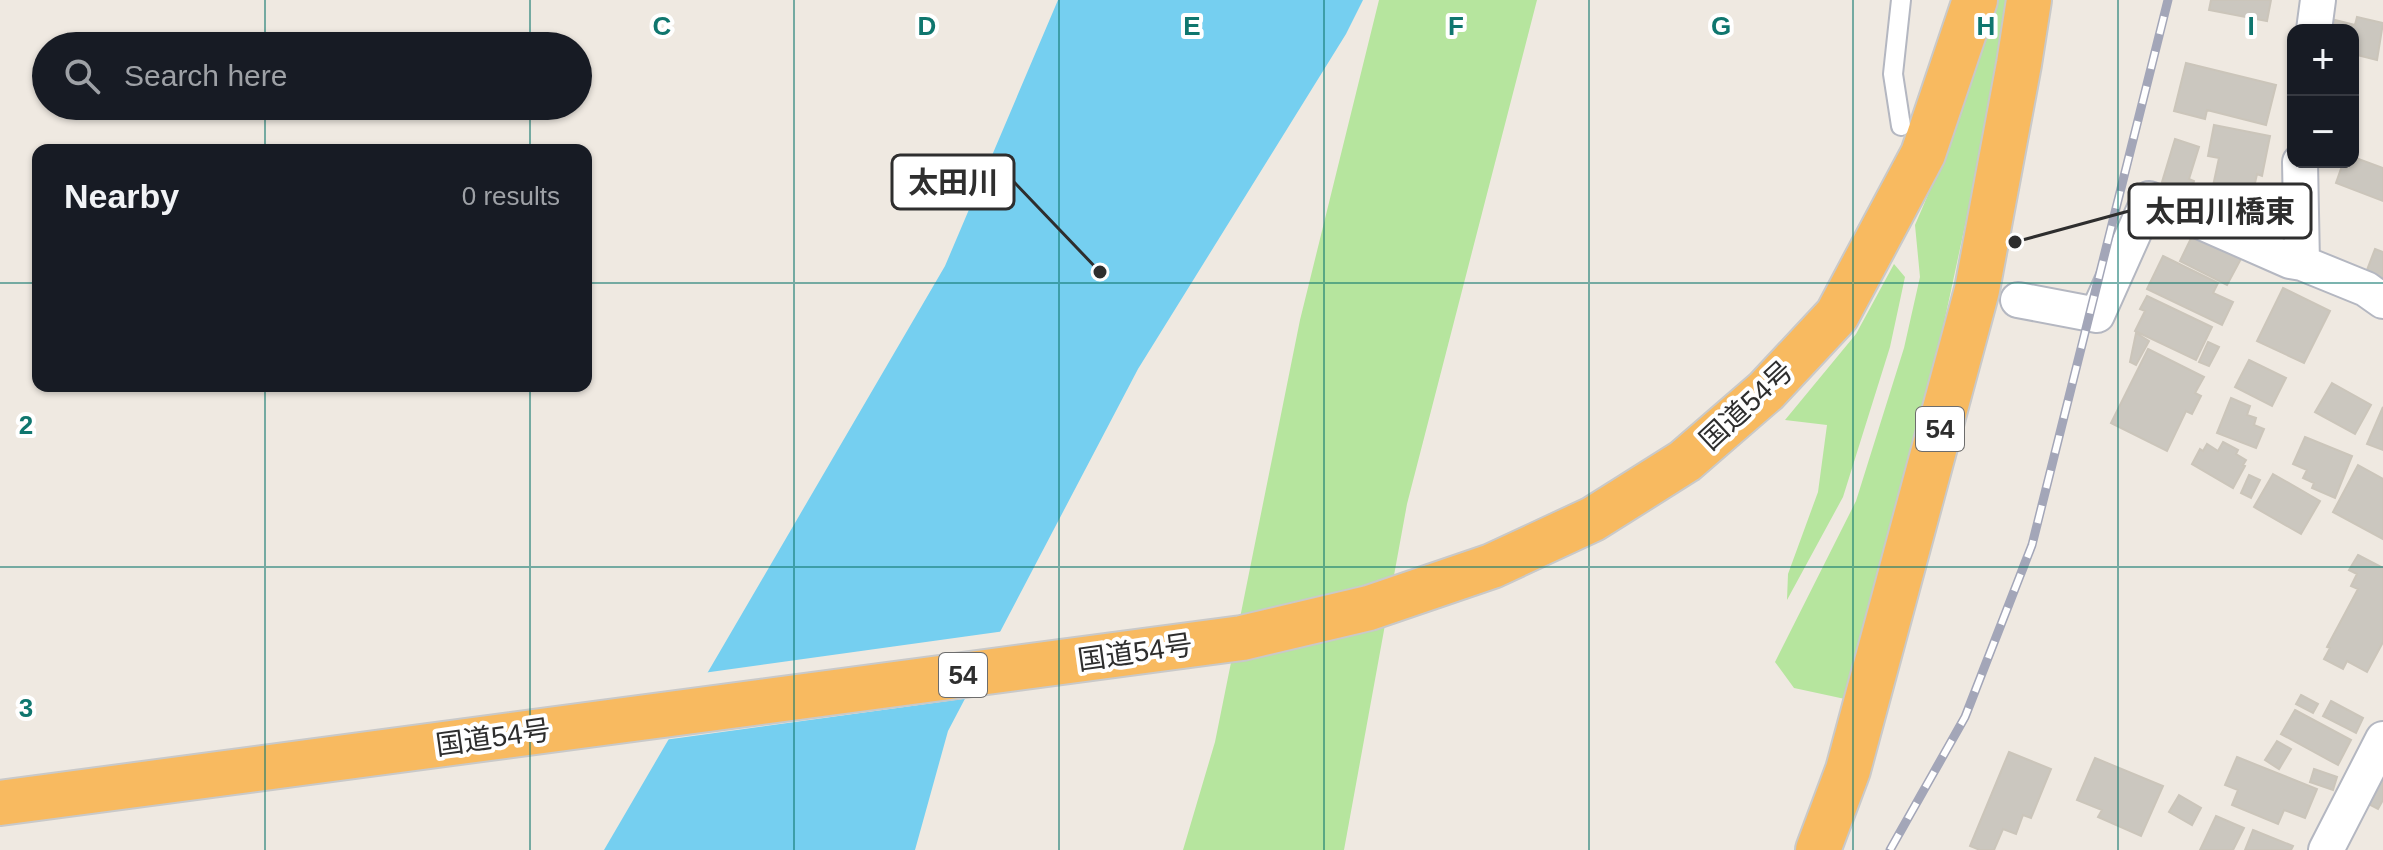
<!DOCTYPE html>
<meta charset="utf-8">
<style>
body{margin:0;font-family:Helvetica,"Noto Sans JP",sans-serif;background:#20242c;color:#f1f3f6}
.controls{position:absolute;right:24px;top:24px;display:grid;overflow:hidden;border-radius:16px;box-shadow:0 2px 6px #0004}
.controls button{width:72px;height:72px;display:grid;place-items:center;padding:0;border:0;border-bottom:2px solid #363941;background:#171b24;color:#f1f3f6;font:40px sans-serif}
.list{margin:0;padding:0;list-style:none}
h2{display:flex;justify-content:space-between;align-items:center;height:104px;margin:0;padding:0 32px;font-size:34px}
h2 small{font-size:26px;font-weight:400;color:#9ea1a6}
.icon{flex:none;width:44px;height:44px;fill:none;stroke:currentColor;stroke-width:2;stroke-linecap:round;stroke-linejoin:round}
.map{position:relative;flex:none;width:2383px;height:850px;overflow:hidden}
.search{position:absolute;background:#171b24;box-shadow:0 2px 6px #0004;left:32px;top:32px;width:560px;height:88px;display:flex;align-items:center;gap:20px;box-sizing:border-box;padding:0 28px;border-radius:44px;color:#9ea1a6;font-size:30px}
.panel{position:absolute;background:#171b24;box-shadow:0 2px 6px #0004;left:32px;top:144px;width:560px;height:248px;border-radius:16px}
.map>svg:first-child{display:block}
</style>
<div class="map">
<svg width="2383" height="850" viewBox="0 0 2383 850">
<rect width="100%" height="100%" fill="#efe9e1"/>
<path fill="#b6e59e" d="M1379 0H1537L1407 504 1344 850H1183L1215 742 1300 320Z
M1997 0H2010L1975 179 1936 360 1845 699 1794 688 1775 662 1856 501 1904 348 1920 277 1915 225 1952 139 1993 20Z
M1894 264 1905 277 1890 347 1843 497 1787 600 1788 574 1818 492 1827 425 1785 420 1856 334Z"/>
<path fill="#75cff0" d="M1058 0H1363L1346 34 1138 369 948 731 915 850H604L945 266Z"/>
<path fill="#efe9e1" d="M1005 631 970 698 664 740 703 673Z"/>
<path fill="#cbc7bf" stroke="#cbc5ba" stroke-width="2" d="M2211 0H2271L2267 21 2209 10Z
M2357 17 2383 23 2377 60 2353 54V30H2333L2335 20 2355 25Z
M2186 63 2276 85 2266 125 2207 110 2205 119 2174 111Z
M2214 125 2270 136 2262 176 2257 174 2249 210 2236 207 2234 219 2207 214 2219 158 2208 156Z
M2175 139 2199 147 2189 179 2194 181 2188 202 2163 194 2166 183 2162 182Z
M2353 157 2383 168V201L2336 183 2342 166 2346 168 2348 162H2353Z
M2194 232 2242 257 2227 285 2180 261Z
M2375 249 2383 252V285L2364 278Z
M2163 256 2218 283 2213 293 2233 302 2222 325 2147 289Z
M2283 288 2330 311 2304 363 2257 341Z
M2147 296 2212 327 2196 360 2135 331 2145 311 2140 309Z
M2136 333 2149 341 2136 365 2130 362Z
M2208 342 2219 347 2209 366 2199 362Z
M2148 349 2204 377 2195 393 2201 396 2192 414 2186 411 2167 451 2111 423Z
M2249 360 2286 378 2272 406 2235 387Z
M2332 383 2371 405 2355 434 2315 412Z
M2231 398 2250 406 2247 415 2256 418 2254 425 2264 429 2256 448 2217 433Z
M2383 407V450L2367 444Z
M2305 437 2352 456 2335 498 2312 488 2314 483 2303 478 2307 470 2293 464Z
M2223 442 2238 450 2236 454 2246 460 2243 465 2245 466 2233 488 2192 464 2200 449 2203 451 2207 444 2218 451Z
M2358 465 2383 479V539L2333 512Z
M2273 474 2320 501 2301 534 2254 507Z
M2249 475 2260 480 2251 498 2241 493Z
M2358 555 2383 568V642L2367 672 2347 661 2343 669 2324 659 2330 648 2327 647 2358 589 2351 586 2357 574 2349 570Z
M2301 695 2318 704 2313 713 2296 704Z
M2331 701 2363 718 2356 733 2323 716Z
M2295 710 2351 740 2338 765 2281 734Z
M2277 741 2291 749 2279 769 2265 760Z
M2009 752 2051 769 2031 818 2023 815 2016 834 2003 829 1994 850H1980L1970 846Z
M2383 753V800L2378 809 2359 799Z
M2237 757 2317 789 2305 818 2284 810 2278 824 2232 805 2238 790 2225 785Z
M2095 758 2163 786 2141 836 2098 817 2102 810 2077 800Z
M2314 769 2337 777 2333 790 2310 782Z
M2179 795 2201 808 2192 825 2169 812Z
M2216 816 2244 828 2233 850H2200Z
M2253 830 2293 846 2291 850H2245Z"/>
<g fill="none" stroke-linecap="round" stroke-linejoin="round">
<defs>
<path id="service" d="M1901 126 1893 74 1901 0"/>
<path id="minor" d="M2314 30 2318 0
M2300 162 2302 263 2366 289 2383 301
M2018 300 2097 315 2149 199 2290 261 2302 263
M2326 850 2383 739"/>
<path id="trunk" d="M0 803 1242 638 1369 608 1492 566 1593 519 1685 461 1766 391 1837 315 1923 154 1975 0
M1818 850 1848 770 1977 290 2019 64 2029 0"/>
</defs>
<use href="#service" stroke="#b4b7c1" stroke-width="22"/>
<use href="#minor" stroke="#b4b7c1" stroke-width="38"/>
<use href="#trunk" stroke="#c9c9c9" stroke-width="48"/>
<use href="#service" stroke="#fff" stroke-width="18"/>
<use href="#minor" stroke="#fff" stroke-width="34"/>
<use href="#trunk" stroke="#f8ba60" stroke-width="44"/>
<defs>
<path id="rail" d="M1890 850 1965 717 2032 545 2168 0"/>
</defs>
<use href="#rail" stroke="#a3a6b8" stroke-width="9"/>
<use href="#rail" stroke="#fff" stroke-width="6" stroke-dasharray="18" stroke-linecap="butt"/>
</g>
<path fill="none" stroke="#0f766e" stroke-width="2" stroke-opacity="0.55" d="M265 0V46M530 0V46M794 0V850M1059 0V850M1324 0V850M1589 0V850M1853 0V850M2118 0V850M265 106V150M530 106V150M0 283H38M586 283H2383M265 386V850M530 386V850M0 567H2383"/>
<g text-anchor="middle" stroke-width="8" stroke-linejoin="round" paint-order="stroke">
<g fill="#fff" stroke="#6d6d6d" stroke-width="2">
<rect x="1916" y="407" width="48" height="44" rx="6"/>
<rect x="939" y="653" width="48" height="44" rx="6"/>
</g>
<g font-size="26" font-weight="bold" fill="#2e2e2e">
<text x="1940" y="438">54</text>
<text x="963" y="684">54</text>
</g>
<g font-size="28" fill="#2e2e2e" stroke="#fff">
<text transform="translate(1746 405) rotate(-43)" y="10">国道54号</text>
<text transform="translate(1135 652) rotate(-8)" y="10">国道54号</text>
<text transform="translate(493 737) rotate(-8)" y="10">国道54号</text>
</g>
</g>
<g font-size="26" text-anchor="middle" font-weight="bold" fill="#0f766e" stroke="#fff" stroke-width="8" stroke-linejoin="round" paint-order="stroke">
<text x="662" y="35">C</text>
<text x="927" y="35">D</text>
<text x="1192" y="35">E</text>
<text x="1456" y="35">F</text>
<text x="1721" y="35">G</text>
<text x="1986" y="35">H</text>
<text x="2251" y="35">I</text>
<text x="26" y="434">2</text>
<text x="26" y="717">3</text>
</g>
<path fill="none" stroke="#2e2e2e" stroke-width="3" d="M1100 272L1014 182M2015 242L2129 211"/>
<g fill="#2e2e2e" stroke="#fff" stroke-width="3">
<circle cx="1100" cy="272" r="8"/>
<circle cx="2015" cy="242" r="8"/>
</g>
<g fill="#fff" stroke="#2e2e2e" stroke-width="3">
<rect x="892" y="155" width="122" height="54" rx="8"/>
<rect x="2129" y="184" width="182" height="54" rx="8"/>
</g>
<g font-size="30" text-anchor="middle" font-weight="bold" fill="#2e2e2e">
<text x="953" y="193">太田川</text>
<text x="2220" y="222">太田川橋東</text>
</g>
</svg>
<div class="controls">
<button>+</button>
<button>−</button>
</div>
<div class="search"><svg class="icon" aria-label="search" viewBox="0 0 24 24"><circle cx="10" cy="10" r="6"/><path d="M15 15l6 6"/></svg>Search here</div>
<section class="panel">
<h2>Nearby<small>0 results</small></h2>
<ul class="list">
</ul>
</section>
</div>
